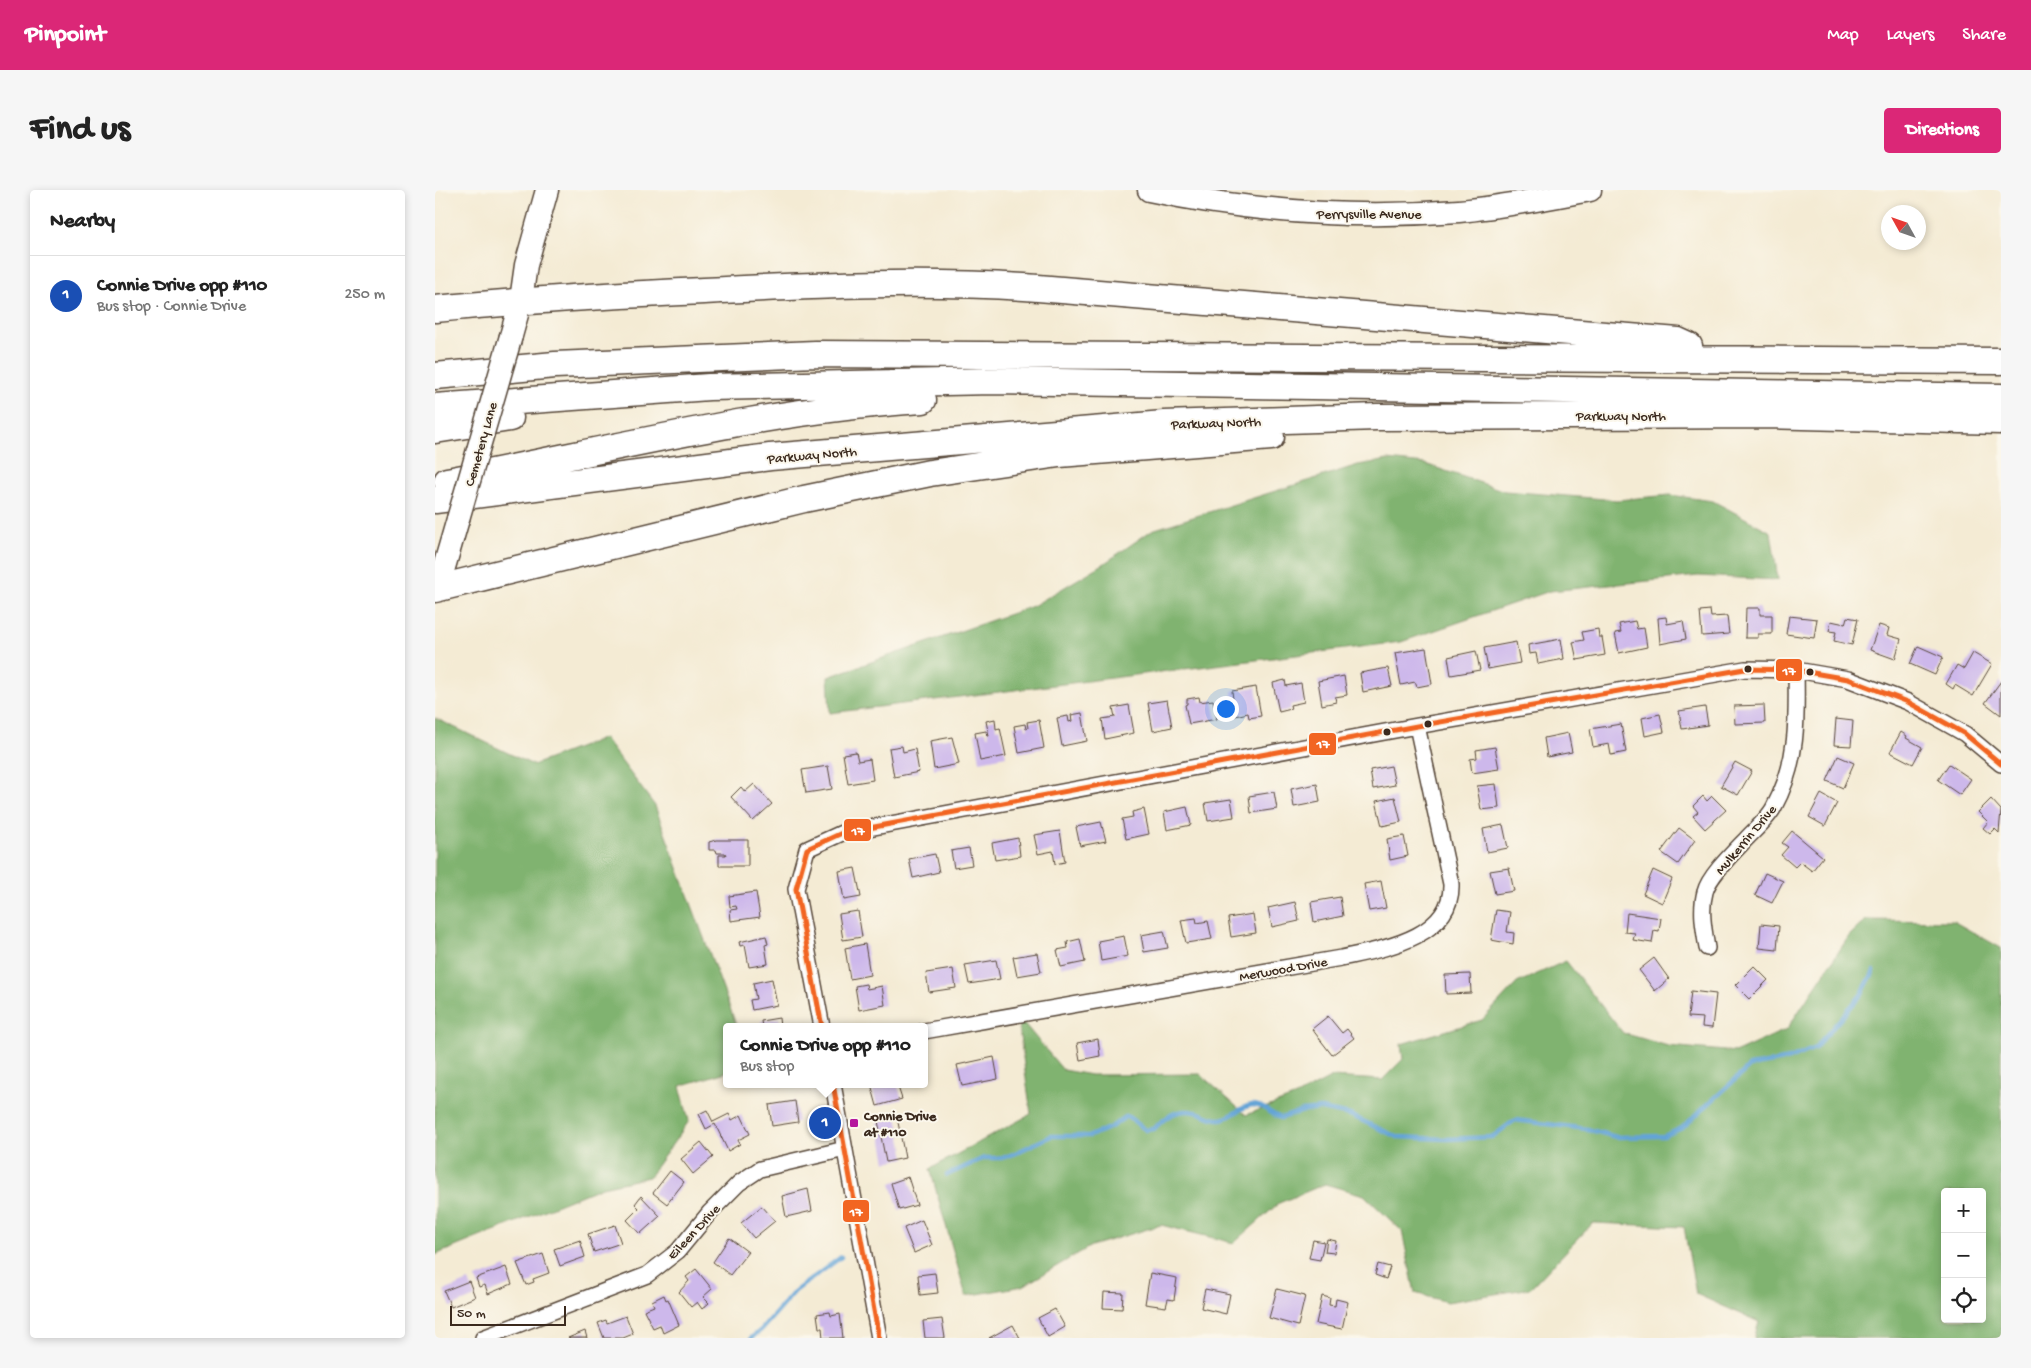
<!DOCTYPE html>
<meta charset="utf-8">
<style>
body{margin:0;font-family:"Gochi Hand",sans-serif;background:#f6f6f6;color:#222}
.controls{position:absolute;right:15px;bottom:15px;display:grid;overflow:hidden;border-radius:5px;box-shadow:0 2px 8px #0003}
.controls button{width:45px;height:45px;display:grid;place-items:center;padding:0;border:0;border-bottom:1px solid #e0e0e0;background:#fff;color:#222;font:25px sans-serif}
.compass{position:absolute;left:1446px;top:15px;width:45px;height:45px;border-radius:50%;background:#fff;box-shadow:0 2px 8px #0003;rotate:310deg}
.scale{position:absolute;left:15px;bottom:12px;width:116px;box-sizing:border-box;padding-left:5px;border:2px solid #3b2a1e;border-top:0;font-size:14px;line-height:18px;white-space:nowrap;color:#3b2a1e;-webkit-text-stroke:4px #fbf7ec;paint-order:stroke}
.you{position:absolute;left:790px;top:518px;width:18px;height:18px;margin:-12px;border:4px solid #fff;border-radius:50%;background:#1a73e8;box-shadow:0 0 0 8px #1a73e833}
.badge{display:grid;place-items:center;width:32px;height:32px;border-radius:50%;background:#db2777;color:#fff;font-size:16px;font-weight:700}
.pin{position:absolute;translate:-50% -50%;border:2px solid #fff;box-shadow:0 1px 5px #0006}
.popup{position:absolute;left:288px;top:833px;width:205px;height:65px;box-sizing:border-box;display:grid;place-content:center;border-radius:5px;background:#fff;filter:drop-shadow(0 1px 4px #0005);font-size:16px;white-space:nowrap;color:#767676}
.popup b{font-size:19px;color:#222}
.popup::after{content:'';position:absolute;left:50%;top:100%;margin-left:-10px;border:10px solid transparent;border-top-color:#fff}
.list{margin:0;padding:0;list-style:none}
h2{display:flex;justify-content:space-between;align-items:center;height:65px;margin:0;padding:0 20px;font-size:21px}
h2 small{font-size:16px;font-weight:400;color:#767676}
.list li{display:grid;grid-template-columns:32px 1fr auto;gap:15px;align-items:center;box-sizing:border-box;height:80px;padding:0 20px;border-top:1px solid #e0e0e0}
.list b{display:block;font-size:19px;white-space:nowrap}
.list p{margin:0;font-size:16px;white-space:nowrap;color:#767676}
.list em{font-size:16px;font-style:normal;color:#767676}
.icon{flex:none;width:28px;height:28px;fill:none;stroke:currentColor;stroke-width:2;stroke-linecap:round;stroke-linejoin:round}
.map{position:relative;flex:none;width:1566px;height:1148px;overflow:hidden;border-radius:5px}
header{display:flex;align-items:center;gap:30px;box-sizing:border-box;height:70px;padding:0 25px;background:#db2777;color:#fff}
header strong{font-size:24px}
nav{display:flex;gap:28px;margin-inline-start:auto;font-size:18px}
.intro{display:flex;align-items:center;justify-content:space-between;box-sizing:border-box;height:120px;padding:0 30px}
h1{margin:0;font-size:35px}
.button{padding:12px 22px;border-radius:5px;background:#db2777;color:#fff;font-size:18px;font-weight:700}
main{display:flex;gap:30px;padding:0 30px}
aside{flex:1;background:#fff;border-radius:5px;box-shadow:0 2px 8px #0003}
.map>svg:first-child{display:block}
</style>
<header>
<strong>Pinpoint</strong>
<nav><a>Map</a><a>Layers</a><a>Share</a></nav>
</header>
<div class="intro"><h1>Find us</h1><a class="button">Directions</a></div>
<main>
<aside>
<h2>Nearby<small></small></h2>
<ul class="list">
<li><span class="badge" style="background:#1a4fb4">1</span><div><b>Connie Drive opp #110</b><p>Bus stop · Connie Drive</p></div><em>250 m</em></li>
</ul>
</aside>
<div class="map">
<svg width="1566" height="1148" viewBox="0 0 1566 1148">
<rect width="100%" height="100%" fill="#fbf7ec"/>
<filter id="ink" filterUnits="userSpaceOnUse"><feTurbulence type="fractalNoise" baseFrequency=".02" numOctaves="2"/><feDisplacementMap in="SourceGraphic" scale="10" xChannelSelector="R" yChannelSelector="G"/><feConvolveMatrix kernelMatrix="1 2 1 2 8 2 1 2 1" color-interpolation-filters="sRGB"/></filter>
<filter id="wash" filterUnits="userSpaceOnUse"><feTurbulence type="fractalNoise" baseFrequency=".0096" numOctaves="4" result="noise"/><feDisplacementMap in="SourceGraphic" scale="20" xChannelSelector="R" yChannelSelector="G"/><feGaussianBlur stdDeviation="1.12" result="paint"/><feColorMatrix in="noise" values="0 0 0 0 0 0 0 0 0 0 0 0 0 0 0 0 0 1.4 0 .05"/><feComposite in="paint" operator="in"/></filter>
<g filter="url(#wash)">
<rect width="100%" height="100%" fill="#f4ebd4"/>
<path fill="#80b36f" stroke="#5e6e46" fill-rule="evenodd" d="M953 270 990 274 1070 301 1182 310 1235 305 1278 311 1336 342 1343 390 1263 386 1115 401 966 452 395 523 393 487 598 416 670 373 717 340 923 275Z
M0 528 98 575 169 548 220 616 302 837H291V882L245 896 254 931 214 987 167 997 0 1065Z
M1431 730 1518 731 1566 758V1148H1319L1324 1132 1261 1104 1249 1037 1158 1033 1096 1098 1012 1112 980 1103 967 1041 929 1005 890 994 844 1013 799 1053 726 1035 656 1056 588 1096 531 1106 495 979 596 924 582 825 628 880 656 885 765 884 811 925 861 906 897 887 947 890 968 869 966 854 1047 830 1082 793 1131 771 1188 843 1233 856 1302 862 1352 839 1414 746ZM1510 1002H1547V1129H1510Z"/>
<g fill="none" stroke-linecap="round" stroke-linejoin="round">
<path stroke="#64a4d7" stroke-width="4.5" d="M512 985 549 968H566L576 965 616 946H655L676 937 692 926 711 940 719 939C730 927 742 918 760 922 769 923 776 930 786 929 797 928 807 915 818 915 829 915 836 925 846 928L868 921 886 919 915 925 962 947 1012 949 1057 947 1080 930 1152 939 1181 947 1229 946 1247 938 1315 876 1355 869 1380 858 1426 805 1439 781
M316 1148 326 1140 360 1101 406 1067"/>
</g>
<g id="blocks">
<path fill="#cdb8eb" d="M1311 418H1325V425H1337V444H1323V448H1310Z
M1275 420 1276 427 1292 426 1294 444 1267 446 1265 421Z
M1354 426 1382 429 1379 448 1351 444Z
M1231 427 1232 434 1248 431 1251 449 1225 454 1223 428Z
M1412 427 1423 429 1417 455 1399 451 1401 442 1394 441 1396 431 1410 434Z
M1200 431 1202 439 1209 438 1212 457 1184 463 1180 443 1186 442 1184 434Z
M1444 435 1454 438 1452 445 1466 449 1460 469 1435 460Z
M1163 439 1164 447H1167L1170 465 1142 470 1138 452 1149 450 1147 442Z
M1126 449 1129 469 1103 474 1101 463 1094 464 1093 455Z
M1081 452 1085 473 1053 479 1049 458Z
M1483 456 1508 467 1500 485 1475 474Z
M991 458 997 494 982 497 980 492 966 495 960 463Z
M1041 461 1045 480 1016 485 1013 467Z
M1538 463 1557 474 1538 506 1520 495 1518 499 1511 494 1522 475 1529 479Z
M953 478 957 496 928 502 925 483Z
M909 486 912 505 900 507 901 512 887 515 883 491Z
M850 490 851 496 866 493 869 512 855 515 856 519 844 522 838 493Z
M1566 491V525L1550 513Z
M821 497 826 526 814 528 813 523 800 526 797 501Z
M764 507 765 512 778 510 782 529 754 534 750 515 752 514V509Z
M732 510 737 537 718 541 713 513Z
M694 515 699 543 670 549 667 529 680 527 678 518Z
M1329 515 1330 533 1300 534 1299 516Z
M1270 517 1273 535 1247 539 1244 521Z
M647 523 652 551 627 556 622 528 633 526 634 532 637 531 636 525Z
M1225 524 1229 542 1210 546 1207 528Z
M560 529 561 539 565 538 571 566 545 571 540 543 551 541 552 546H554L551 531Z
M1401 529 1418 531 1416 556 1399 555Z
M604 530 609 558 584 563 579 536 590 534 591 539 593 538 592 532Z
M1186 534 1191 562 1176 565 1174 554 1158 557 1155 539Z
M1466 542 1472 546 1471 548 1487 557 1478 574 1455 562Z
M1133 543 1137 562 1112 567 1109 548Z
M517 547 524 574 499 579 495 551Z
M467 556 468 562 480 559 484 582 459 587 454 558Z
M1060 557 1064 579 1037 583 1035 569 1042 568 1041 560Z
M421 562 423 571 435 569 438 590 413 594 408 564Z
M1403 566 1419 573 1408 598 1392 591Z
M1300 572 1317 581 1303 605 1286 596Z
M1514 574 1536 589 1525 605 1503 590Z
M393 576 397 599 371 603 367 580Z
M956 576 960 595 938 599 935 580Z
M319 594 337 614 318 631 296 607 306 597 310 602Z
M882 594 885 612 859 617 856 599Z
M1061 594 1064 618 1046 620 1042 596Z
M839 602 842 619 816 623 814 606Z
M1386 604 1402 613 1390 636 1374 627Z
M1268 606 1272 611 1277 606 1291 620 1270 639 1258 626 1263 622 1258 616Z
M960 607 966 632 947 636 941 611Z
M796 609 799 627 773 631 770 613Z
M1556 609 1566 620 1564 643 1560 639 1555 644 1548 638 1553 632 1543 622Z
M752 617 756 635 732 640 729 622Z
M709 619 714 644 691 649 687 629 698 627 697 622Z
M666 632 671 651 645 656 641 637Z
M1068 635 1073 658 1052 662 1048 639Z
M1244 638 1260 650 1243 674 1226 662Z
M625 641 630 672 620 674 618 661 603 664 599 645Z
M1357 641 1388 667 1377 681 1365 672 1360 677 1346 665 1353 657 1347 653Z
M969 646 973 666 955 670 952 649Z
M583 648 585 666 560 670 557 653Z
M281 650H313V676H284V665H291L290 663H282L281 660H274V652Z
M534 658 537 675 519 678 516 661Z
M500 664 504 682 478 688 474 669Z
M420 678 426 707 409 710 404 681Z
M1074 678 1079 701 1060 704 1055 681Z
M1218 680 1237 689 1227 713 1208 704Z
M1330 683 1348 691 1337 713 1320 705Z
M946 691 951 718 934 721 929 694Z
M321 702 325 727 296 731 295 720 302 719 301 716 295 717 294 706Z
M905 707 908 726 879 732 876 712Z
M860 712 864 731 837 737 833 718Z
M1061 720 1075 722 1072 742 1079 743 1078 754 1056 750Z
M423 721 427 747 408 750 404 724Z
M1192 723 1226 728 1224 741 1219 740 1217 753 1198 750 1200 743 1190 742Z
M818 724 821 743 796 747 793 728Z
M761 728 762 733 773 731 777 749 751 753 746 730Z
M1326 734 1344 736 1342 760 1324 758Z
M729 741 733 758 709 762 706 745Z
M331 746 333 754 330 755 333 774 314 777 310 755 305 756 304 752Z
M689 746 693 766 666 771 663 751Z
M645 749 650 772 626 777 622 760 633 758 632 752Z
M430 754 435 785 415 789 410 758Z
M602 763 606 782 582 786 578 767Z
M1219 768 1234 789 1220 801 1204 780Z
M561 770 565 789 534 794 530 775Z
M1319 776 1333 790 1314 809 1300 795Z
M518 779 521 798 494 802 491 783Z
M1035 784 1036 803 1011 804 1010 785Z
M337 789 342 815 317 820 315 810 321 809 318 793Z
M431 794 432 799 447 796 450 815 424 820 420 796Z
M1256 801 1281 804 1277 838 1267 837 1268 828 1253 827Z
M893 826 907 843 912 839 919 848 897 865 877 839Z
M344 828 345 837H327L326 831Z
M663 849 665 866 645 870 642 853Z
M559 867 563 889 527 896 522 875Z
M436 894H462L467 909 442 916Z
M360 911 363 932 337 936 334 915Z
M272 920 278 932 294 924 297 930 306 925 315 944 303 950 305 954 293 961 280 934 271 939 264 924Z
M462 927 470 968 451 972 443 931Z
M266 952 278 967 258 984 246 969Z
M235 981 249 992 232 1014 218 1003Z
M473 987 482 1015 464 1020 456 993Z
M373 999 377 1021 351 1027 347 1006Z
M206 1006 225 1026 205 1044 192 1030 204 1018 200 1014Z
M327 1016 340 1031 319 1048 306 1033Z
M487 1030 497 1055 479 1063 469 1038Z
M180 1035 186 1053 159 1062 153 1044Z
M294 1048 313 1062 295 1085 278 1072Z
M892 1049 901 1051 899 1063 890 1062Z
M145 1050 150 1067 125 1076 119 1059Z
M878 1050 889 1052 885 1070 874 1068Z
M108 1064 114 1083 98 1089 99 1092 91 1095 82 1073Z
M943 1074 955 1077 951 1089 940 1085Z
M71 1077 77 1094 53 1104 50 1095 44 1097 41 1088Z
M261 1079 277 1099 268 1107 274 1113 267 1119 262 1112 256 1117 244 1102 254 1091 251 1087Z
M500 1083 503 1103 485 1105 483 1085Z
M715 1083 742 1088 739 1110 733 1109 731 1117 710 1114Z
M34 1091 40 1107 16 1117 9 1101Z
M770 1099 795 1104 791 1124 766 1118Z
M842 1099 870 1106 863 1136 834 1128Z
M669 1102 688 1103 687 1119 668 1118Z
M229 1105 231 1110 233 1109 244 1135 228 1143 225 1135 218 1138 209 1120 219 1116 217 1111Z
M887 1106 895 1108 894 1115 900 1116 901 1109 913 1112 907 1139 881 1134Z
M620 1119 630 1137 613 1147 603 1128Z
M395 1122 396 1126 405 1124 408 1148H388L387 1138H384L382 1124Z
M191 1126 198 1144 188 1148H169L163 1133 171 1130 172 1133Z
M507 1129 510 1148H490L488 1131Z
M578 1135 585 1148H554Z
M150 1141 152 1148H133Z"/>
</g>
</g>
<g filter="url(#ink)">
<use href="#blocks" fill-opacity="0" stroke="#574739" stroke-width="1"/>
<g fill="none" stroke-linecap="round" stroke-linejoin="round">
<defs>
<path id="street" d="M1272 758C1269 740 1265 720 1270 702 1274 685 1302 659 1314 646 1323 637 1334 627 1339 617 1363 573 1362 529 1361 480
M387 837 361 699 372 659 407 643 982 536 1310 479 1361 480 1413 489 1473 512 1530 544 1566 574
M489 841 906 768C947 759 1018 748 1016 694L982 536
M398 894 444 1148
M48 1148 212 1085 243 1061 275 1022 304 993 325 979 410 959"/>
<path id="primary" d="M714 0C816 22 919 29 1024 21 1068 17 1112 8 1155 0
M76 146 86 110 91 75 112 0
M3 398 23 329"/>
<path id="highway" d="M0 119C90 110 179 105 269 101 381 95 491 90 603 98L1243 151 1254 156
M0 186 120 175 380 164 1566 171
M0 217 274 197 558 191 1566 207
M0 240 75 228
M12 291C170 261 327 220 488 210
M0 310 335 267 729 234 942 227 1332 225 1566 231
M0 399 369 309 495 283 624 264 836 247"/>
</defs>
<use href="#street" stroke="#574739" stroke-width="18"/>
<use href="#primary" stroke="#574739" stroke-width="25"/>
<use href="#highway" stroke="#574739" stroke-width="29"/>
<use href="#street" stroke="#fff" stroke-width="15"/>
<use href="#primary" stroke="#fff" stroke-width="22"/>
<use href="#highway" stroke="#fff" stroke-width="26"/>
<defs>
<path id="primary-bridge" d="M23 329 76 146"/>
</defs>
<use href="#primary-bridge" stroke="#574739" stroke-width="25" stroke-linecap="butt"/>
<use href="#primary-bridge" stroke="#fff" stroke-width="22"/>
<defs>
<path id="bus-1" d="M387 837 361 699 372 659 407 643 982 536 1310 479 1361 480 1413 489 1473 512 1530 544 1566 574
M398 894 444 1148"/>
</defs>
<use href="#bus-1" stroke="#fbf7ec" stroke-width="9"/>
<use href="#bus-1" stroke="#f26522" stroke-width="5"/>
</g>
</g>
<g fill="#3b2a1e" stroke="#fbf7ec" stroke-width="2">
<circle cx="1313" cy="479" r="4.5"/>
<circle cx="1375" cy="482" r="4.5"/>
<circle cx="993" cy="534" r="4.5"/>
<circle cx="952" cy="542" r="4.5"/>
</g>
<rect fill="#b5179e" stroke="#fbf7ec" stroke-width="2" x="414" y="928" width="10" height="10" rx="2.5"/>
<g text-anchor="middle" stroke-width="4" stroke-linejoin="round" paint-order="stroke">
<g font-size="14" fill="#3b2a1e" stroke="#fbf7ec">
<text x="934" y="28">Perrysville Avenue</text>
<text x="1186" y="230">Parkway North</text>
<text transform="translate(781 232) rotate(-2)" y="5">Parkway North</text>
<text transform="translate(45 254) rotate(-74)" y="5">Cemetery Lane</text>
<text transform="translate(377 264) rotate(-5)" y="5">Parkway North</text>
<text transform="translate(1310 649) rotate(-50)" y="5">Mulkerrin Drive</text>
<text transform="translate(848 778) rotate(-10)" y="5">Merwood Drive</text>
<text transform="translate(258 1041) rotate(-47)" y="5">Eileen Drive</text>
</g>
<g font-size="14" font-weight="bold" fill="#3b2a1e" stroke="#fbf7ec" text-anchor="start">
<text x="429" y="930">Connie Drive<tspan x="429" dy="16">at #110</tspan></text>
</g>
</g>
<g stroke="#fbf7ec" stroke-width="2">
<rect x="1340" y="468" width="28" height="24" rx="5" fill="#f26522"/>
<rect x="873" y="542" width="29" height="24" rx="5" fill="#f26522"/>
<rect x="408" y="628" width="29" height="24" rx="5" fill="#f26522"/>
<rect x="407" y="1009" width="28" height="24" rx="5" fill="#f26522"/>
</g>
<g font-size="14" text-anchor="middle" font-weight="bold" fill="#fff">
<text x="1354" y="485">17</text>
<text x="888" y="558">17</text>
<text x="423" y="645">17</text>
<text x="421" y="1026">17</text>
</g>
</svg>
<div class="controls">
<button>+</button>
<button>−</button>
<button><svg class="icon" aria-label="locate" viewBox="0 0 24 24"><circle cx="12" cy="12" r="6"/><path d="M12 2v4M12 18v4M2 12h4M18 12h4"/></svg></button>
</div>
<svg class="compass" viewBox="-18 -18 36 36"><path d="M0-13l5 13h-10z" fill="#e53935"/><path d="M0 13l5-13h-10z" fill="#767676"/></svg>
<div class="scale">50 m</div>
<div class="you"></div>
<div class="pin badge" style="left:390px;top:933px;background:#1a4fb4">1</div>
<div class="popup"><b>Connie Drive opp #110</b>Bus stop</div>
</div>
</main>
